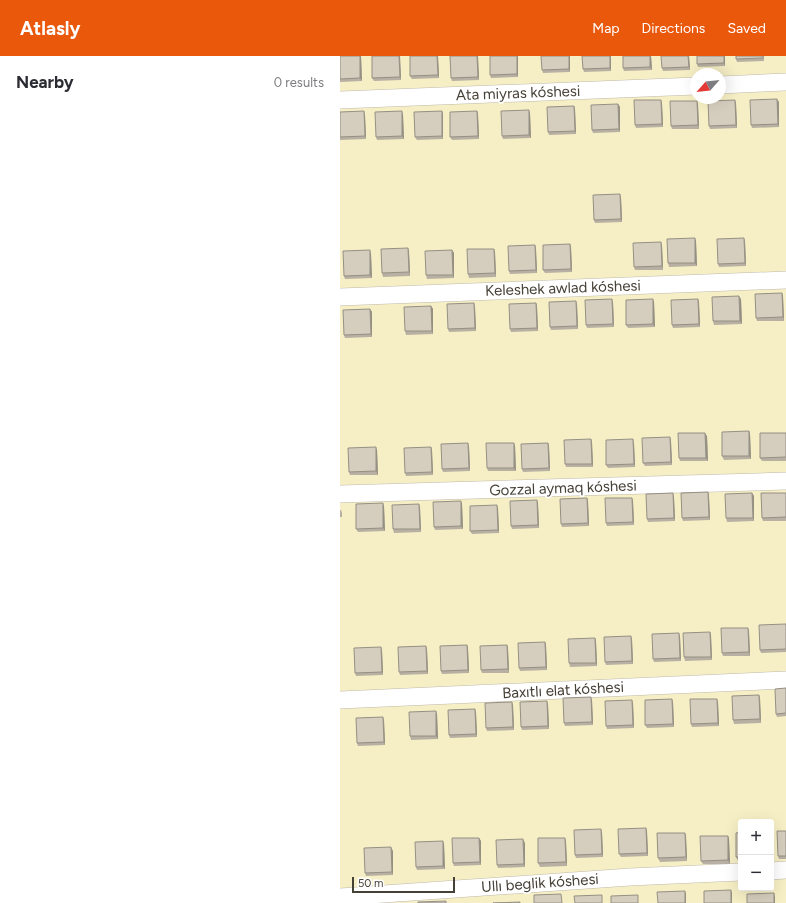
<!DOCTYPE html>
<meta charset="utf-8">
<style>
body{margin:0;font-family:Figtree,sans-serif;background:#f7f7f7;color:#2b2b33}
.controls{position:absolute;right:12px;bottom:12px;display:grid;overflow:hidden;border-radius:4px;box-shadow:0 4px 16px #0002}
.controls button{width:36px;height:36px;display:grid;place-items:center;padding:0;border:0;border-bottom:1px solid #e1e1e2;background:#fff;color:#2b2b33;font:20px sans-serif}
.compass{position:absolute;left:350px;top:12px;width:36px;height:36px;border-radius:50%;background:#fff;box-shadow:0 4px 16px #0002;rotate:243deg}
.scale{position:absolute;left:12px;bottom:10px;width:103px;box-sizing:border-box;padding-left:4px;border:2px solid #464137;border-top:0;font-size:11px;line-height:14px;white-space:nowrap;color:#464137;-webkit-text-stroke:3px #fff;paint-order:stroke}
.list{margin:0;padding:0;list-style:none}
h2{display:flex;justify-content:space-between;align-items:center;height:52px;margin:0;padding:0 16px;font-size:17px}
h2 small{font-size:13px;font-weight:400;color:#7c7c81}
.map{position:relative;flex:none;width:446px;height:847px;overflow:hidden}
header{display:flex;align-items:center;gap:24px;box-sizing:border-box;height:56px;padding:0 20px;background:#ea580c;color:#fff}
header strong{font-size:19px}
nav{display:flex;gap:22px;margin-inline-start:auto;font-size:14px}
main{display:flex}
aside{flex:1;background:#fff}
.map>svg:first-child{display:block}
</style>
<header>
<strong>Atlasly</strong>
<nav><a>Map</a><a>Directions</a><a>Saved</a></nav>
</header>
<main>
<aside>
<h2>Nearby<small>0 results</small></h2>
<ul class="list">
</ul>
</aside>
<div class="map">
<svg width="446" height="847" viewBox="0 0 446 847">
<rect width="100%" height="100%" fill="#f3f0e8"/>
<path fill="#f6efc5" fill-rule="evenodd" d="M0 0H446V847H0ZM356 18H380V42H356ZM401 766H431V832H401Z"/>
<g fill="none" stroke-linecap="round" stroke-linejoin="round">
<defs>
<path id="minor" d="M380 29 446 26
M0 44 356 30
M0 241 446 224
M0 438 446 425
M0 644 446 624
M431 815 446 814
M0 841 290 821 401 816"/>
</defs>
<use href="#minor" stroke="#bfb9aa" stroke-width="18"/>
<use href="#minor" stroke="#fff" stroke-width="17"/>
</g>
<path fill="#b7b0a3" d="M0 0H21L22 25 0 26Z
M60 0 61 24 34 25 32 22Z
M70 0H98L99 22 72 23 70 20Z
M138 0 139 24 112 25 111 22Z
M150 0H178V21L151 22 150 19Z
M230 0V16L203 17 202 14Z
M271 0V15L244 16 243 13Z
M283 0H311L312 14 284 15 283 12Z
M349 0 350 14 323 15 322 12Z
M385 0V10L358 11 357 8Z
M396 0H424V5L397 6 396 3Z
M321 44 322 47 323 71 296 72 295 69Z
M439 46V71L412 72 411 69Z
M396 47 397 72 370 73 369 70Z
M278 48 280 51V76L253 77 252 74Z
M358 48 359 73H332L331 70Z
M234 50 235 53 236 78 209 79 208 76Z
M102 55 103 58V83L77 84 75 81Z
M137 55 138 58 139 83 112 84 110 81Z
M0 56 25 59 26 83 0 84Z
M190 57 191 82 163 83 162 80Z
M63 59 64 83 37 84 36 81Z
M281 141 282 166 255 167 254 164Z
M356 185 357 210 329 211 328 207Z
M405 185 406 210 379 211 378 208Z
M230 188 231 191 232 216 205 217 203 214Z
M195 189 196 193 197 217 170 218 169 215Z
M322 189 323 214H295L294 211Z
M68 192 69 195 70 220 43 221 42 217Z
M154 193 155 196 156 221 129 222 128 218Z
M112 194 114 197V222L87 223 86 219Z
M31 198 32 222 5 223 4 220Z
M442 237 443 240 444 265H417L416 262Z
M358 243 359 246 360 271 333 272 332 269Z
M401 243 402 268 374 269 373 265Z
M273 246 274 271 247 272 246 269Z
M314 246 315 271 288 272 286 269Z
M196 247 197 250 198 275 171 276 170 273Z
M237 248 238 273 211 274 210 271Z
M91 250 93 253V278L66 279 65 275Z
M135 251 136 275 109 276 108 273Z
M30 253 32 256V281L5 282 4 279Z
M409 375 410 378 411 403 384 404 382 400Z
M446 377V405H422L420 402Z
M367 380 368 405H340L339 402Z
M330 381 331 385 332 409 305 410 303 407Z
M251 383 252 386 253 411H226L225 408Z
M208 387 209 390 210 415 183 416 182 413Z
M294 387 295 411 268 412 266 409Z
M129 390 130 415 103 416 102 413Z
M175 390 176 415H148L147 412Z
M91 391 92 394 93 419 66 420 65 417Z
M37 394 38 419H10L9 416Z
M368 436 369 440 370 464 343 465 342 462Z
M412 437 414 440V465L387 466 386 462Z
M446 437V465H423L422 462Z
M334 441 335 465 308 466 307 463Z
M247 442 248 445 249 470 222 471 221 468Z
M292 442 293 445 294 469 267 470 266 467Z
M197 444 198 447 199 472 172 473 171 470Z
M121 445 122 448 123 473 95 474 94 471Z
M44 450 45 475 18 476 16 473Z
M80 451 81 476 54 477 53 473Z
M158 452 159 477 132 478 130 475Z
M0 454H1L2 457V461H0Z
M446 568V596L421 597 420 594Z
M409 575 410 600H383L382 597Z
M370 576 371 579 372 604 345 605 344 601Z
M340 580 341 605 314 606 313 603Z
M255 582 256 585 257 610 230 611 229 607Z
M292 583 293 608 266 609 265 606Z
M205 586 206 589 207 614 180 615 179 612Z
M127 589 128 592 129 617 102 618 101 615Z
M167 589 168 592 169 617H142L141 614Z
M87 593 88 618 60 619 59 616Z
M42 594 43 619 16 620 15 617Z
M446 632V660L437 661 436 658Z
M419 639 420 642 421 667 394 668 393 664Z
M252 644 253 669 225 670 224 667Z
M333 646 334 671 307 672 305 669Z
M378 646 379 670 352 671 351 668Z
M293 647 294 672 267 673 266 670Z
M208 648 209 673 182 674 181 671Z
M173 649 174 674 147 675 146 672Z
M136 656 137 681 110 682 109 679Z
M97 658 98 683 71 684 70 680Z
M44 664 45 689 18 690 17 687Z
M306 772 307 775 308 800 281 801 279 798Z
M446 775V803H439L438 800Z
M262 776 263 801 236 802 235 799Z
M401 776V805H398L396 801Z
M345 777 346 780 347 805 320 806 318 802Z
M388 780 389 783 390 808H363L361 805Z
M139 782 141 785V809L114 810 113 807Z
M226 785 227 810 200 811 198 807Z
M185 787V811L158 812 157 809Z
M104 788 105 813 77 814 76 811Z
M53 795V819L26 820 25 817Z"/>
<path fill="#959084" d="M20 0H21L22 25 20 22Z
M59 0H60L61 24 60 21Z
M97 0H98L99 22 98 19Z
M137 0H138L139 24 138 21Z
M177 0H178V21L177 18Z
M229 0H230V16L229 13Z
M270 0H271V15L270 12Z
M310 0H311L312 14 310 11Z
M348 0H349L350 14 349 11Z
M384 0H385V10L384 7Z
M437 43 439 46V71L438 68Z
M321 44 322 47 323 71 322 68Z
M395 44 396 47 397 72 396 69Z
M357 45 358 48 359 73 358 69Z
M278 48 280 51V76L279 73Z
M234 50 235 53 236 78 235 75Z
M189 54 190 57 191 82 189 79Z
M24 55 25 59 26 83 25 80Z
M62 55 63 59 64 83 62 80Z
M102 55 103 58V83L102 80Z
M137 55 138 58 139 83 138 80Z
M280 138 281 141 282 166 281 163Z
M355 182 356 185 357 210 355 207Z
M404 182 405 185 406 210 405 207Z
M321 186 322 189 323 214 322 210Z
M230 188 231 191 232 216 231 213Z
M195 189 196 193 197 217 196 214Z
M68 192 69 195 70 220 69 216Z
M154 193 155 196 156 221 155 217Z
M30 194 31 198 32 222 30 219Z
M112 194 114 197V222L113 219Z
M442 237 443 240 444 265 443 261Z
M399 240 401 243 402 268 400 265Z
M272 243 273 246 274 271 273 268Z
M313 243 314 246 315 271 313 268Z
M358 243 359 246 360 271 359 268Z
M236 245 237 248 238 273 237 270Z
M134 247 135 251 136 275 135 272Z
M196 247 197 250 198 275 197 272Z
M91 250 93 253V278L92 275Z
M30 253 32 256V281L31 278Z
M409 375 410 378 411 403 409 400Z
M365 377 367 380 368 405 366 402Z
M330 381 331 385 332 409 331 406Z
M251 383 252 386 253 411 252 408Z
M293 383 294 387 295 411 294 408Z
M128 387 129 390 130 415 129 412Z
M174 387 175 390 176 415 174 412Z
M208 387 209 390 210 415 209 412Z
M36 391 37 394 38 419 36 415Z
M91 391 92 394 93 419 92 416Z
M368 436 369 440 370 464 369 461Z
M333 437 334 441 335 465 334 462Z
M412 437 414 440V465L413 462Z
M247 442 248 445 249 470 248 467Z
M292 442 293 445 294 469 293 466Z
M197 444 198 447 199 472 198 469Z
M121 445 122 448 123 473 121 470Z
M43 447 44 450 45 475 43 472Z
M79 448 80 451 81 476 80 473Z
M157 449 158 452 159 477 158 474Z
M408 572 409 575 410 600 409 596Z
M370 576 371 579 372 604 371 601Z
M339 577 340 580 341 605 340 602Z
M291 580 292 583 293 608 292 605Z
M255 582 256 585 257 610 256 607Z
M205 586 206 589 207 614 206 611Z
M127 589 128 592 129 617 128 614Z
M167 589 168 592 169 617 168 613Z
M86 590 87 593 88 618 87 615Z
M41 591 42 594 43 619 42 616Z
M419 639 420 642 421 667 420 663Z
M251 641 252 644 253 669 252 666Z
M332 643 333 646 334 671 333 668Z
M377 643 378 646 379 670 378 667Z
M292 644 293 647 294 672 293 669Z
M207 645 208 648 209 673 208 670Z
M172 646 173 649 174 674 173 671Z
M135 653 136 656 137 681 136 678Z
M96 655 97 658 98 683 96 680Z
M43 661 44 664 45 689 44 686Z
M306 772 307 775 308 800 307 797Z
M261 773 262 776 263 801 262 798Z
M345 777 346 780 347 805 346 801Z
M388 780 389 783 390 808 388 804Z
M139 782 141 785V809L140 806Z
M225 782 226 785 227 810 226 806Z
M183 783 185 787V811L184 808Z
M103 785 104 788 105 813 103 810Z
M51 791 53 795V819L52 816Z
M391 834 392 837V847H391Z
M345 835 346 838V847H345Z
M434 837 435 841V847H434Z"/>
<path fill="#d5cdbd" stroke="#959084" d="M0 0H20V22L0 23Z
M32 0H59L60 21 32 22Z
M70 0H97L98 19 70 20Z
M110 0H137L138 21 111 22Z
M150 0H177V18L150 19Z
M201 0H229V13L202 14Z
M242 0H270V12L243 13Z
M283 0H310V11L283 12Z
M321 0H348L349 11 322 12Z
M357 0H384V7L357 8Z
M396 0H423V2L396 3Z
M437 43 438 68 411 69 410 44Z
M294 44H321L322 68 295 69Z
M395 44 396 69 369 70 368 45Z
M330 45H357L358 69 331 70Z
M278 48 279 73 252 74 251 49Z
M234 50 235 75 208 76 207 51Z
M189 54V79L162 80 161 55Z
M24 55 25 80 0 81V56Z
M62 55V80L36 81 35 56Z
M102 55V80L75 81 74 56Z
M137 55 138 80 110 81V56Z
M280 138 281 163 254 164 253 139Z
M355 182V207H328L327 183Z
M404 182 405 207 378 208 377 183Z
M321 186 322 210 294 211 293 187Z
M230 188 231 213 203 214V189Z
M195 189 196 214 169 215 168 190Z
M68 192 69 216 42 217 41 193Z
M127 193H154L155 217 128 218Z
M30 194V219L4 220 3 195Z
M112 194 113 219H86L85 195Z
M442 237 443 261 416 262 415 238Z
M399 240 400 265H373L372 241Z
M272 243 273 268 246 269 245 244Z
M313 243V268L286 269V244Z
M358 243 359 268 332 269 331 244Z
M236 245 237 270 210 271 209 246Z
M134 247 135 272 108 273 107 248Z
M196 247 197 272 170 273 169 248Z
M91 250 92 275H65L64 251Z
M30 253 31 278 4 279 3 254Z
M409 375V400H382V376Z
M338 377H365L366 402H339Z
M420 377H446V401L420 402Z
M330 381 331 406 303 407 302 382Z
M251 383 252 408H225L224 384Z
M293 383 294 408 266 409V384Z
M128 387 129 412 102 413 101 388Z
M146 387H174V412H147Z
M208 387 209 412 182 413 181 388Z
M36 391V415L9 416 8 392Z
M91 391 92 416 65 417 64 392Z
M368 436 369 461 342 462 341 437Z
M333 437 334 462 307 463 306 438Z
M412 437 413 462H386L385 438Z
M421 437H446V461L422 462Z
M247 442 248 467 221 468 220 443Z
M265 442H292L293 466 266 467Z
M197 444 198 469 171 470 170 445Z
M121 445V470L94 471 93 446Z
M43 447V472L16 473V448Z
M79 448 80 473H53L52 449Z
M157 449 158 474 130 475V450Z
M446 568V593L420 594 419 569Z
M381 572H408L409 596 382 597Z
M370 576 371 601H344L343 577Z
M339 577 340 602 313 603 312 578Z
M291 580 292 605 265 606 264 581Z
M255 582 256 607H229L228 583Z
M205 586 206 611 179 612 178 587Z
M127 589 128 614 101 615 100 590Z
M167 589 168 613 141 614 140 590Z
M86 590 87 615 59 616 58 591Z
M41 591 42 616 15 617 14 592Z
M446 632V657L436 658 435 633Z
M419 639 420 663 393 664 392 640Z
M251 641 252 666 224 667 223 642Z
M332 643 333 668 305 669V644Z
M350 643H377L378 667 351 668Z
M292 644 293 669 266 670 265 645Z
M207 645 208 670 181 671 180 646Z
M172 646 173 671 146 672 145 647Z
M135 653 136 678 109 679 108 654Z
M96 655V680H70L69 656Z
M43 661 44 686 17 687 16 662Z
M306 772 307 797 279 798 278 773Z
M261 773 262 798 235 799 234 774Z
M437 775H446V800H438Z
M401 776V801H396V777Z
M317 777H345L346 801 318 802Z
M360 780H388V804L361 805Z
M112 782H139L140 806 113 807Z
M198 782H225L226 806 198 807Z
M183 783 184 808 157 809 156 784Z
M103 785V810L76 811 75 786Z
M51 791 52 816 25 817 24 792Z
M391 834V847H364V835Z
M345 835V847H318L317 836Z
M434 837V847H407V838Z
M221 838 222 847H194V839Z
M262 839V847H235L234 840Z
M298 839V847H271V840Z
M106 845V847H78V846Z
M180 846V847H153Z"/>
<g text-anchor="middle" stroke-width="3.5" stroke-linejoin="round" paint-order="stroke">
<g font-size="15" fill="#464137" stroke="#fff">
<text transform="translate(178 37) rotate(-2)" y="5">Ata miyras kóshesi</text>
<text transform="translate(223 232) rotate(-2)" y="5">Keleshek awlad kóshesi</text>
<text transform="translate(223 432) rotate(-2)" y="5">Gozzal aymaq kóshesi</text>
<text transform="translate(223 634) rotate(-3)" y="5">Baxıtlı elat kóshesi</text>
<text transform="translate(200 827) rotate(-4)" y="5">Ullı beglik kóshesi</text>
</g>
</g>
</svg>
<div class="controls">
<button>+</button>
<button>−</button>
</div>
<svg class="compass" viewBox="-18 -18 36 36"><path d="M0-13l5 13h-10z" fill="#e53935"/><path d="M0 13l5-13h-10z" fill="#7c7c81"/></svg>
<div class="scale">50 m</div>
</div>
</main>
